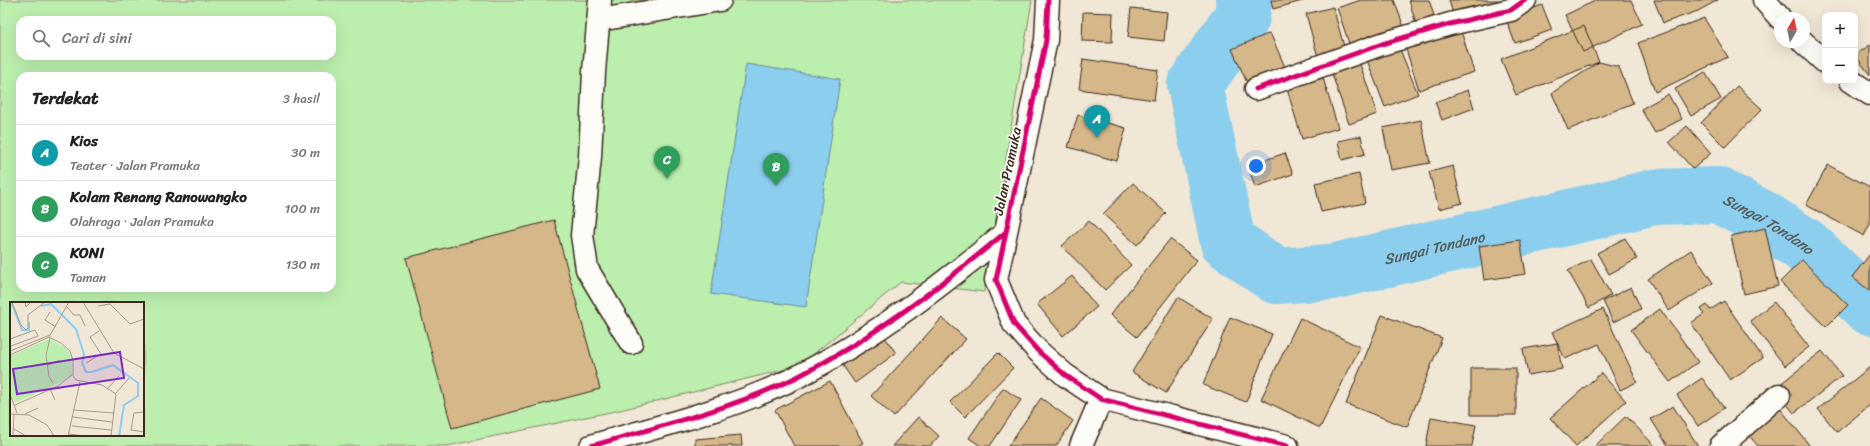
<!DOCTYPE html>
<html lang="id">
<meta charset="utf-8">
<style>
body{margin:0;font-family:Sriracha,sans-serif;background:#f2f2f2;color:#222}
.controls{position:absolute;right:12px;top:12px;display:grid;overflow:hidden;border-radius:8px;box-shadow:0 4px 16px #0002}
.controls button{width:36px;height:36px;display:grid;place-items:center;padding:0;border:0;border-bottom:1px solid #e0e0e0;background:#fff;color:#222;font:20px sans-serif}
.compass{position:absolute;left:1774px;top:12px;width:36px;height:36px;border-radius:50%;background:#fff;box-shadow:0 4px 16px #0002;rotate:9deg}
.you{position:absolute;left:1256px;top:166px;width:14px;height:14px;margin:-10px;border:3px solid #fff;border-radius:50%;background:#1a73e8;box-shadow:0 0 0 6px #1a73e833}
.badge{display:grid;place-items:center;width:26px;height:26px;border-radius:50%;background:#c8321e;color:#fff;font-size:13px;font-weight:700}
.pin{position:absolute;translate:-50% -33px;filter:drop-shadow(0 1px 2px #0008)}
.pin::after{content:'';position:absolute;top:21px;width:14px;height:12px;background:inherit;clip-path:polygon(0 0,100% 0,50% 100%)}
.list{margin:0;padding:0;list-style:none}
h2{display:flex;justify-content:space-between;align-items:center;height:52px;margin:0;padding:0 16px;font-size:17px}
h2 small{font-size:13px;font-weight:400;color:#767676}
.list li{display:grid;grid-template-columns:26px 1fr auto;gap:12px;align-items:center;box-sizing:border-box;height:56px;padding:0 16px;border-top:1px solid #e0e0e0}
.list b{display:block;font-size:15px;white-space:nowrap}
.list p{margin:0;font-size:13px;white-space:nowrap;color:#767676}
.list em{font-size:13px;font-style:normal;color:#767676}
.icon{flex:none;width:22px;height:22px;fill:none;stroke:currentColor;stroke-width:2;stroke-linecap:round;stroke-linejoin:round}
.map{position:relative;flex:none;width:1870px;height:446px;overflow:hidden}
.search{position:absolute;background:#fff;box-shadow:0 4px 16px #0002;left:16px;top:16px;width:320px;height:44px;display:flex;align-items:center;gap:10px;box-sizing:border-box;padding:0 14px;border-radius:12px;color:#767676;font-size:15px}
.panel{position:absolute;background:#fff;box-shadow:0 4px 16px #0002;left:16px;top:72px;width:320px;height:220px;border-radius:12px}
.map>svg:first-child{display:block}
</style>
<div class="map">
<svg width="1870" height="446" viewBox="0 0 1870 446">
<rect width="100%" height="100%" fill="#f1e7d6"/>
<filter id="ink" filterUnits="userSpaceOnUse"><feTurbulence type="fractalNoise" baseFrequency=".025" numOctaves="2"/><feDisplacementMap in="SourceGraphic" scale="8" xChannelSelector="R" yChannelSelector="G"/><feConvolveMatrix kernelMatrix="1 2 1 2 8 2 1 2 1" color-interpolation-filters="sRGB"/></filter>
<g filter="url(#ink)">
<path fill="#bceeae" stroke="#7c8c66" fill-rule="evenodd" d="M0 0H1032L984 292 901 282 799 366 620 410 447 446H0ZM20 20H332V56H20ZM20 76H332V288H20ZM11 303H143V435H11Z"/>
<path fill="#8cceed" stroke="#6c8c9a" d="M746 64 840 79 806 307 711 294Z"/>
<g fill="none" stroke-linecap="round" stroke-linejoin="round">
<path stroke="#8cceed" stroke-width="56" id="s1" d="M1244 0 1242 17 1195 85 1228 242 1276 276 1331 272 1596 211 1654 197 1718 195 1762 218 1804 245 1870 307"/>
</g>
<path fill="#d5b789" stroke="#3b2a1e" d="M1271 0H1306L1273 9Z
M1361 0H1394L1405 30 1351 49 1337 8Z
M1409 0H1429L1435 19 1416 24Z
M1449 0H1503L1504 3 1453 14Z
M1597 0H1631L1642 24 1583 52 1565 15Z
M1654 0H1718L1698 11 1663 23Z
M1542 5 1552 30 1515 43 1506 19Z
M1333 7 1345 50 1318 57 1306 14Z
M1131 8 1167 12 1164 41 1128 37Z
M1083 12 1113 13 1112 42 1082 41Z
M1704 18 1728 57 1655 92 1638 43Z
M1459 25 1474 72 1419 90 1404 43Z
M1584 26 1599 62 1516 95 1501 59Z
M1270 33 1286 69 1248 85 1232 49Z
M1870 45V75L1855 55Z
M1399 47 1418 94 1385 107 1367 60Z
M1083 59 1158 70 1154 100 1079 89Z
M1599 62 1619 67 1633 103 1568 130 1552 93Z
M1360 64 1377 114 1349 124 1332 74Z
M1705 72 1721 99 1691 116 1675 89Z
M1323 78 1338 128 1302 139 1287 89Z
M1737 86 1762 109 1725 147 1701 123Z
M1468 90 1474 108 1442 120 1435 102Z
M1668 94 1682 119 1655 133 1641 109Z
M1078 115 1126 128 1117 161 1068 147Z
M1421 120 1430 163 1391 170 1383 128Z
M1687 126 1711 153 1693 169 1669 142Z
M1361 136 1365 154 1342 160 1338 141Z
M1285 153 1293 174 1255 187 1248 166Z
M1828 165 1870 187V224L1864 236 1806 205Z
M1453 166 1462 203 1439 209 1429 172Z
M1359 174 1365 203 1321 212 1315 183Z
M1133 183 1166 213 1137 245 1103 214Z
M554 220 600 389 452 428 406 258Z
M1089 221 1131 265 1105 290 1062 246Z
M1765 228 1778 286 1744 294 1731 236Z
M1625 238 1637 259 1609 274 1597 253Z
M1170 239 1197 260 1137 337 1110 315Z
M1520 240 1526 274 1484 280 1479 246Z
M1691 250 1713 283 1669 311 1648 279Z
M1870 254V291L1852 277Z
M1591 259 1611 295 1589 308 1568 271Z
M1802 260 1848 305 1826 327 1780 282Z
M1072 276 1097 307 1063 336 1037 304Z
M1631 287 1641 309 1613 322 1603 301Z
M1178 297 1213 319 1166 393 1132 372Z
M1724 301 1763 358 1730 380 1691 323 1704 314 1701 309 1707 305 1710 310Z
M1774 302 1809 347 1785 366 1750 321Z
M1603 309 1637 382 1620 390 1599 344 1565 359 1552 332Z
M1660 309 1698 362 1670 382 1631 330Z
M1382 315 1442 338 1407 427 1346 404Z
M1230 317 1272 334 1246 402 1203 385Z
M942 318 966 339 894 417 871 396Z
M1300 318 1360 347 1320 428 1261 399Z
M882 333 896 353 855 383 841 363Z
M1557 343 1562 369 1528 375 1523 349Z
M1822 351 1842 376 1794 413 1774 389Z
M998 353 1013 368 965 417 950 402Z
M1870 367V405L1837 432 1818 409Z
M1471 368H1516V415H1471Z
M1601 373 1626 401 1576 446 1550 418Z
M1702 378 1724 408 1698 426 1677 395Z
M830 381 863 443 857 446H794L775 410Z
M1003 388 1021 400 990 446H981L969 438Z
M1041 398 1073 421 1056 446H1008Z
M1673 406 1698 446H1668L1651 419Z
M1779 407 1810 446H1758L1747 433Z
M1626 416 1655 446H1595Z
M918 417 939 436 930 446H892Z
M1431 417 1476 425 1472 446H1426Z
M741 435 742 446H695V439Z"/>
<g fill="none" stroke-linecap="round" stroke-linejoin="round">
<defs>
<path id="minor" d="M600 0 594 72 590 157 582 235 587 269 631 343
M1048 0 1046 40 996 280 1014 324 1038 351 1065 375 1101 399 1287 446
M599 20 720 0
M1256 89 1382 44 1450 24 1511 10 1525 0
M591 446C660 426 732 409 797 377 873 338 941 286 1006 232
M1081 446 1101 399
M1721 446 1779 395"/>
<path id="major" d="M1764 0 1780 18
M1803 42 1825 62
M1851 81 1870 94"/>
</defs>
<use href="#minor" stroke="#3b2a1e" stroke-width="25"/>
<use href="#major" stroke="#3b2a1e" stroke-width="25"/>
<use href="#minor" stroke="#fdfcf7" stroke-width="22"/>
<use href="#major" stroke="#fdfcf7" stroke-width="22"/>
<defs>
<path id="cycleway" d="M1048 0 1046 40 996 280 1014 324 1038 351 1065 375 1101 399 1287 446
M1256 89 1382 44 1450 24 1511 10 1525 0
M591 446C660 426 732 409 797 377 873 338 941 286 1006 232"/>
</defs>
<use href="#cycleway" stroke="#fdfcf7" stroke-width="8"/>
<use href="#cycleway" stroke="#d6006c" stroke-width="5"/>
</g>
</g>
<g text-anchor="middle" stroke-width="3.5" stroke-linejoin="round" paint-order="stroke">
<g font-size="14" fill="#3b2a1e" stroke="#fdfcf7">
<text transform="translate(1007 171) rotate(-78)" y="5">Jalan Pramuka</text>
</g>
<g font-size="15" font-style="italic" fill="#535b5c" stroke="#fdfcf7">
<text dy="5" stroke="none"><textPath href="#s1" startOffset="828">Sungai Tondano</textPath></text>
<text dy="5" stroke="none"><textPath href="#s1" startOffset="480">Sungai Tondano</textPath></text>
</g>
</g>
<g transform="translate(10 302)">
<rect width="134" height="134" fill="#f1e7d6"/>
<path d="M39 37 56 46 62 56V75L7 100 0 96V54Z" fill="#bceeae"/>
<path fill="none" stroke="#8cceed" stroke-width="2" d="M1 0 12 28H19V20M31 4 41 2 66 27 74 52 72 61 76 70H82L103 63 128 81V94L114 103 109 134"/>
<path fill="none" stroke="#a89b8c" stroke-width="1" d="M2 0 11 23 16 28 18 26V13L35 0M15 0 16 5 21 0M73 0 104 51 134 67M88 4 100 2 120 22 134 17M57 5 64 13H70L75 24M40 10 35 18 46 25M39 35 51 41 60 49 63 58V74L66 78 92 83 106 92 101 134M40 36 36 53 39 75 43 81M0 37 25 28 28 34 1 44M0 49 40 33M0 53 39 35 59 0M76 61 91 52 80 35 89 29M38 63 50 58M98 86 109 74M40 87 45 98M106 91 119 76M0 92 7 111M5 103 48 84 63 72M64 108 104 111M134 110 124 111 121 128 134 130M0 112 19 113 37 123 44 134M15 112 28 106M63 115 102 120M62 124 101 128M4 127 16 134M59 132 75 134M3 134 4 112M58 134 70 80"/>
<path fill="#7b2cbf" fill-opacity="0.15" stroke="#7b2cbf" stroke-width="2" d="M110 50 114 76 7 92 3 67Z"/>
<rect width="134" height="134" fill="none" stroke="#3b2a1e" stroke-width="2"/>
</g>
</svg>
<div class="controls">
<button>+</button>
<button>−</button>
</div>
<svg class="compass" viewBox="-18 -18 36 36"><path d="M0-13l5 13h-10z" fill="#e53935"/><path d="M0 13l5-13h-10z" fill="#767676"/></svg>
<div class="you"></div>
<div class="pin badge" style="left:1097px;top:138px;background:#0f9aa8">A</div>
<div class="pin badge" style="left:776px;top:186px;background:#2e9e5b">B</div>
<div class="pin badge" style="left:667px;top:179px;background:#2e9e5b">C</div>
<div class="search"><svg class="icon" aria-label="search" viewBox="0 0 24 24"><circle cx="10" cy="10" r="6"/><path d="M15 15l6 6"/></svg>Cari di sini</div>
<section class="panel">
<h2>Terdekat<small>3 hasil</small></h2>
<ul class="list">
<li><span class="badge" style="background:#0f9aa8">A</span><div><b>Kios</b><p>Teater · Jalan Pramuka</p></div><em>30 m</em></li>
<li><span class="badge" style="background:#2e9e5b">B</span><div><b>Kolam Renang Ranowangko</b><p>Olahraga · Jalan Pramuka</p></div><em>100 m</em></li>
<li><span class="badge" style="background:#2e9e5b">C</span><div><b>KONI</b><p>Taman</p></div><em>130 m</em></li>
</ul>
</section>
</div>
